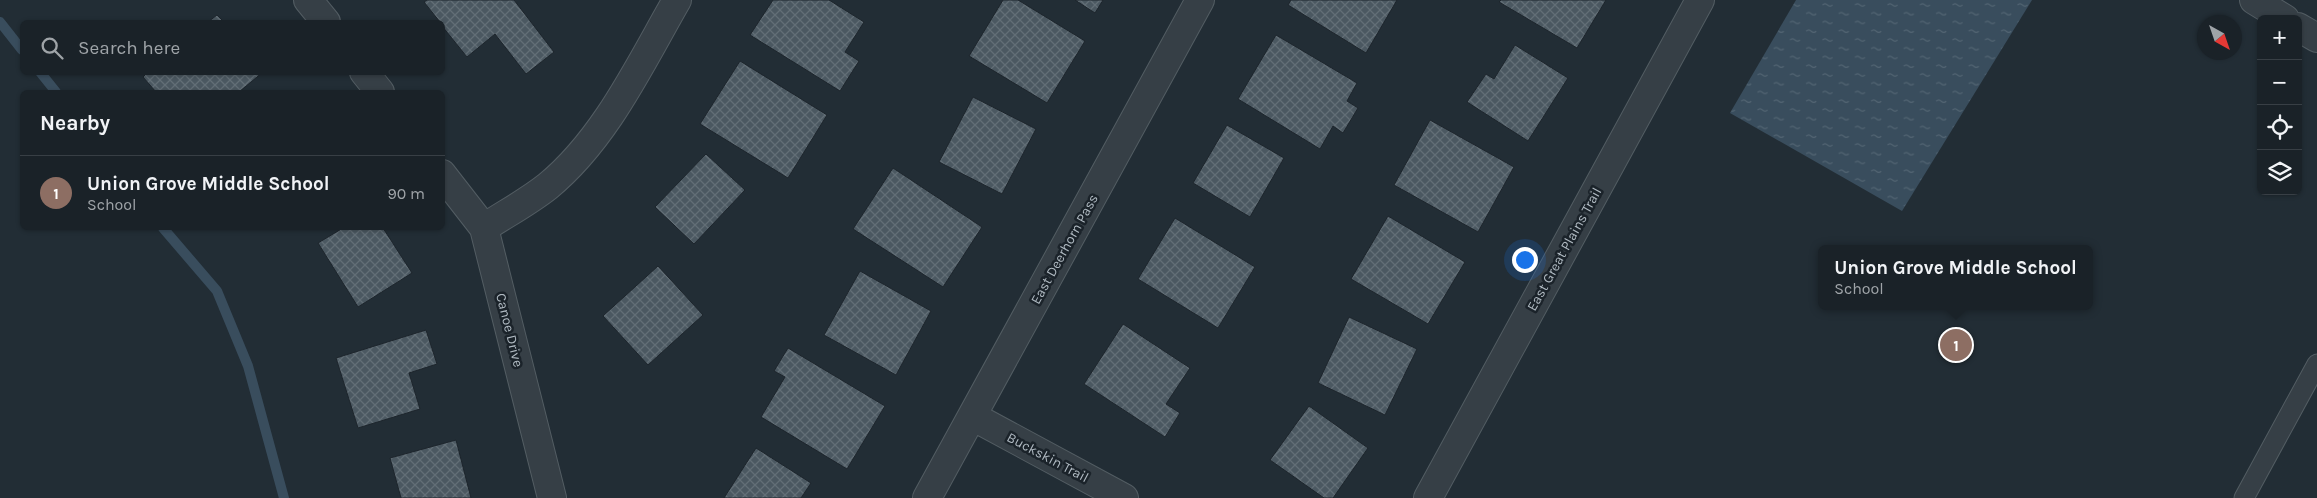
<!DOCTYPE html>
<meta charset="utf-8">
<style>
body{margin:0;font-family:Karla,sans-serif;background:#232a30;color:#f1f3f6}
.controls{position:absolute;right:15px;top:15px;display:grid;overflow:hidden;border-radius:8px;box-shadow:0 1px 4px #0004}
.controls button{width:45px;height:45px;display:grid;place-items:center;padding:0;border:0;border-bottom:1px solid #383f45;background:#1a2228;color:#f1f3f6;font:25px sans-serif}
.compass{position:absolute;left:2197px;top:15px;width:45px;height:45px;border-radius:50%;background:#1a2228;box-shadow:0 1px 4px #0004;rotate:140deg}
.you{position:absolute;left:1524px;top:259px;width:18px;height:18px;margin:-12px;border:4px solid #fff;border-radius:50%;background:#1a73e8;box-shadow:0 0 0 8px #1a73e833}
.badge{display:grid;place-items:center;width:32px;height:32px;border-radius:50%;background:#8cbeeb;color:#fff;font-size:16px;font-weight:700}
.pin{position:absolute;translate:-50% -50%;border:2px solid #fff;box-shadow:0 1px 5px #0006}
.popup{position:absolute;left:1818px;top:245px;width:275px;height:65px;box-sizing:border-box;display:grid;place-content:center;border-radius:8px;background:#1a2228;filter:drop-shadow(0 1px 4px #0005);font-size:16px;white-space:nowrap;color:#9fa4a8}
.popup b{font-size:19px;color:#f1f3f6}
.popup::after{content:'';position:absolute;left:50%;top:100%;margin-left:-10px;border:10px solid transparent;border-top-color:#1a2228}
.list{margin:0;padding:0;list-style:none}
h2{display:flex;justify-content:space-between;align-items:center;height:65px;margin:0;padding:0 20px;font-size:21px}
h2 small{font-size:16px;font-weight:400;color:#9fa4a8}
.list li{display:grid;grid-template-columns:32px 1fr auto;gap:15px;align-items:center;box-sizing:border-box;height:75px;padding:0 20px;border-top:1px solid #383f45}
.list b{display:block;font-size:19px;white-space:nowrap}
.list p{margin:0;font-size:16px;white-space:nowrap;color:#9fa4a8}
.list em{font-size:16px;font-style:normal;color:#9fa4a8}
.icon{flex:none;width:28px;height:28px;fill:none;stroke:currentColor;stroke-width:2;stroke-linecap:round;stroke-linejoin:round}
.map{position:relative;flex:none;width:2317px;height:498px;overflow:hidden}
.search{position:absolute;background:#1a2228;box-shadow:0 1px 4px #0004;left:20px;top:20px;width:425px;height:55px;display:flex;align-items:center;gap:12px;box-sizing:border-box;padding:0 18px;border-radius:8px;color:#9fa4a8;font-size:19px}
.panel{position:absolute;background:#1a2228;box-shadow:0 1px 4px #0004;left:20px;top:90px;width:425px;height:140px;border-radius:8px}
.map>svg:first-child{display:block}
</style>
<div class="map">
<svg width="2317" height="498" viewBox="0 0 2317 498">
<defs>
<pattern id="water-ripples" width="26" height="14" patternUnits="userSpaceOnUse" patternTransform="scale(1.25)"><rect width="26" height="14" fill="#394d5d"/><path d="M2 4q2-2 4 0t4 0M15 11q2-2 4 0t4 0" fill="none" stroke="#536573"/></pattern>
<pattern id="building-cross-hatch" width="8" height="8" patternUnits="userSpaceOnUse" patternTransform="scale(1.25)"><rect width="8" height="8" fill="#4b5861"/><path d="M0 0l8 8M0 8l8-8" fill="none" stroke="#626e76"/></pattern>
</defs>
<rect width="100%" height="100%" fill="#222d35"/>
<path fill="url(#water-ripples)" d="M1796 0H2032L1902 211 1730 113Z"/>
<g fill="none" stroke-linecap="round" stroke-linejoin="round">
<path stroke="#394d5d" stroke-width="10" d="M0 22 22 50
M40 72 56 92
M163 228 217 291 248 366 284 498"/>
</g>
<path fill="url(#building-cross-hatch)" stroke="#1d252c" d="M427 0H514L554 52 526 74 495 34 467 57 442 26V22H440L424 2Z
M773 0H829L864 22 845 52 859 61 840 91 750 35Z
M1003 0H1018L1085 41 1047 103 969 56Z
M1075 0H1103L1095 13Z
M1291 0H1397L1366 53 1288 5Z
M1501 0H1606L1577 48 1499 2Z
M217 15 224 22H208Z
M1276 35 1357 83 1347 101 1358 108 1343 133 1333 126 1320 149 1238 99Z
M1515 45 1568 78 1528 141 1467 102 1486 74 1494 79Z
M740 61 827 115 788 178 700 124Z
M148 72H263L239 92H156L143 77Z
M973 97 1036 129 1002 194 939 162Z
M1430 120 1514 167 1478 232 1394 185Z
M1227 125 1284 158 1250 217 1193 183Z
M706 154 745 190 694 244 655 207Z
M893 168 982 227 943 287 853 229Z
M1388 216 1465 262 1428 324 1351 279Z
M1175 218 1255 267 1218 328 1138 279Z
M343 228H383L412 273 358 307 318 243Z
M658 266 703 315 648 365 603 316Z
M860 271 931 311 896 375 824 335Z
M1349 317 1417 349 1385 415 1318 383Z
M1123 324 1190 368 1166 404 1180 413 1165 437 1084 384Z
M426 330 437 364 409 373 420 409 358 428 336 358Z
M788 348 885 406 847 469 761 417 785 377 774 371Z
M1309 406 1368 448 1333 498H1324L1270 460Z
M456 440 471 498H401L390 458Z
M756 448 811 483 801 498H724Z"/>
<g fill="none" stroke-linecap="round" stroke-linejoin="round">
<defs>
<path id="lane" d="M2244 498 2317 364"/>
<path id="street" d="M308 0 326 22
M2254 0 2285 19
M2298 27 2317 38
M364 72 380 92
M442 174 484 228 552 498
M484 228C505 214 528 202 548 186 606 138 640 64 677 0
M972 416 1124 498
M927 498 1200 0
M1428 498 1700 0"/>
</defs>
<use href="#lane" stroke="#535d63" stroke-width="21"/>
<use href="#street" stroke="#535d63" stroke-width="30"/>
<use href="#lane" stroke="#363f46" stroke-width="19"/>
<use href="#street" stroke="#363f46" stroke-width="28"/>
</g>
<g text-anchor="middle" stroke-width="5" stroke-linejoin="round" paint-order="stroke">
<g font-size="14" fill="#b0bac2" stroke="#1b232a">
<text transform="translate(1064 249) rotate(-61)" y="5">East Deerhorn Pass</text>
<text transform="translate(1564 249) rotate(-61)" y="5">East Great Plains Trail</text>
<text transform="translate(510 330) rotate(76)" y="5">Canoe Drive</text>
<text transform="translate(1048 457) rotate(28)" y="5">Buckskin Trail</text>
</g>
</g>
</svg>
<div class="controls">
<button>+</button>
<button>−</button>
<button><svg class="icon" aria-label="locate" viewBox="0 0 24 24"><circle cx="12" cy="12" r="6"/><path d="M12 2v4M12 18v4M2 12h4M18 12h4"/></svg></button>
<button><svg class="icon" aria-label="layers" viewBox="0 0 24 24"><path d="M12 4l9 5-9 5-9-5zM3 14l9 5 9-5"/></svg></button>
</div>
<svg class="compass" viewBox="-18 -18 36 36"><path d="M0-13l5 13h-10z" fill="#e53935"/><path d="M0 13l5-13h-10z" fill="#9fa4a8"/></svg>
<div class="you"></div>
<div class="pin badge" style="left:1956px;top:345px;background:#8d6e63">1</div>
<div class="popup"><b>Union Grove Middle School</b>School</div>
<div class="search"><svg class="icon" aria-label="search" viewBox="0 0 24 24"><circle cx="10" cy="10" r="6"/><path d="M15 15l6 6"/></svg>Search here</div>
<section class="panel">
<h2>Nearby<small></small></h2>
<ul class="list">
<li><span class="badge" style="background:#8d6e63">1</span><div><b>Union Grove Middle School</b><p>School</p></div><em>90 m</em></li>
</ul>
</section>
</div>
